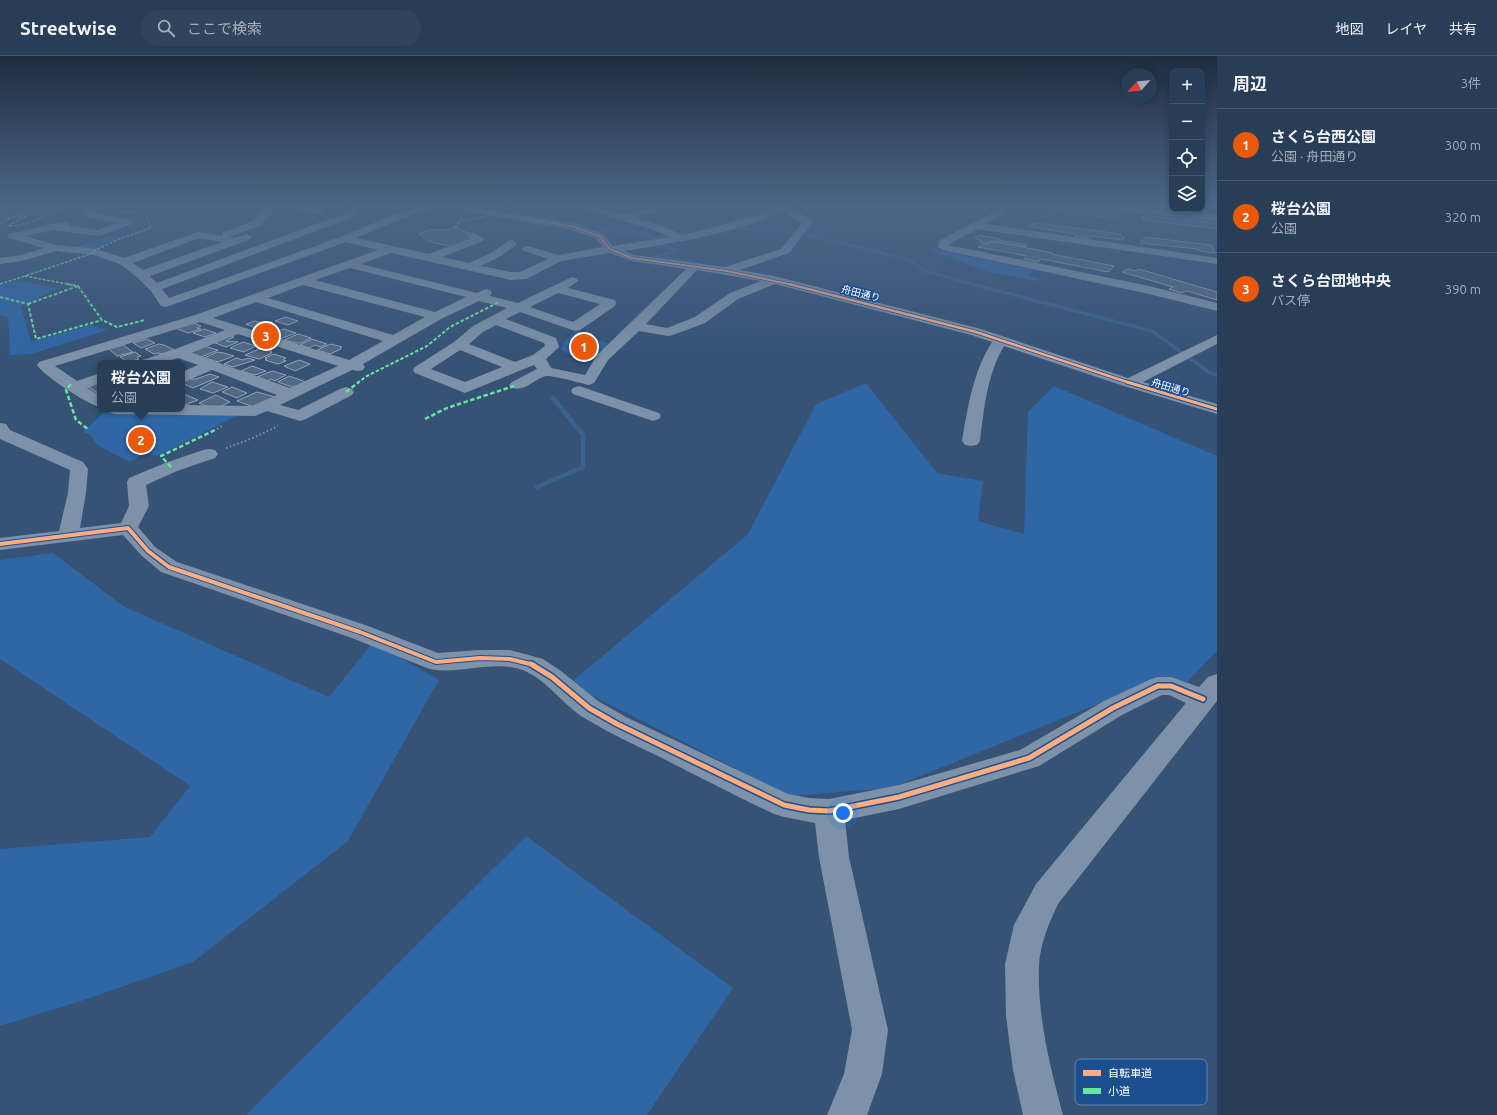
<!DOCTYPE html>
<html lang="ja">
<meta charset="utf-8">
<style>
body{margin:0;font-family:Ubuntu,"Noto Sans JP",sans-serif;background:#30455d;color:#f1f3f6}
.controls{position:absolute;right:12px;top:12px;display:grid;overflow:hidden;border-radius:8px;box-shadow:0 2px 6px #0003}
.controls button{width:36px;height:36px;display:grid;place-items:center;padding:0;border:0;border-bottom:1px solid #44576d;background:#283e57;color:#f1f3f6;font:20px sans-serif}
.compass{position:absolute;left:1121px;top:12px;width:36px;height:36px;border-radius:50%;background:#283e57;box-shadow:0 2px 6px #0003;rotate:243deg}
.you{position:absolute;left:843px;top:757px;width:14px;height:14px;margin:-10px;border:3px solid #fff;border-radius:50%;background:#1a73e8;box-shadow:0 0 0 6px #1a73e833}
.badge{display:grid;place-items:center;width:26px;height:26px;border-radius:50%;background:#ea580c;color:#fff;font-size:13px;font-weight:700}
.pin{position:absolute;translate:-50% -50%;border:2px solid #fff;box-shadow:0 1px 4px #0006}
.popup{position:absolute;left:97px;top:304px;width:88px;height:52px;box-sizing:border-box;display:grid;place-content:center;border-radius:8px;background:#283e57;filter:drop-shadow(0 1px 3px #0005);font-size:13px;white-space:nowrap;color:#a5aeba}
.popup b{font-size:15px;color:#f1f3f6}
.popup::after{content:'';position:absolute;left:50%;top:100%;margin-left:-8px;border:8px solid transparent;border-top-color:#283e57}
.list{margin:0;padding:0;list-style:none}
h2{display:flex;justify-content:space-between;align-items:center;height:52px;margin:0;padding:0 16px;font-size:17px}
h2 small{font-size:13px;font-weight:400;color:#a5aeba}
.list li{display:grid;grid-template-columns:26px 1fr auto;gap:12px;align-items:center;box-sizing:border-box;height:72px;padding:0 16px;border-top:1px solid #44576d}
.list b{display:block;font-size:15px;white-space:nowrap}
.list p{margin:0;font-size:13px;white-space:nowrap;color:#a5aeba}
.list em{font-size:13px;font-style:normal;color:#a5aeba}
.icon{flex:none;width:22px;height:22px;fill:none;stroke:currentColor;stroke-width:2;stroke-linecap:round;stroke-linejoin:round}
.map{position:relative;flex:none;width:1217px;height:1059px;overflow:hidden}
header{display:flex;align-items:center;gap:24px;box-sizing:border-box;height:56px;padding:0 20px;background:#283e57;border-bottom:1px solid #44576d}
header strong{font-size:19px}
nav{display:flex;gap:22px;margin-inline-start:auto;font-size:14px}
.search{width:280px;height:36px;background:#30455d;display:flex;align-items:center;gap:10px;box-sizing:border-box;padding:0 14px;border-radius:22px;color:#a5aeba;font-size:15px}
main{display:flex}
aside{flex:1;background:#283e57}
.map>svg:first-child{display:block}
</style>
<header>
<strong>Streetwise</strong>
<div class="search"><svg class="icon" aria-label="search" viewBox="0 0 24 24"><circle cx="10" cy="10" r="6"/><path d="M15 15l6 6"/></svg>ここで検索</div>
<nav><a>地図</a><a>レイヤ</a><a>共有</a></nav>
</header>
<main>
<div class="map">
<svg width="1217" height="1059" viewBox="0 0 1217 1059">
<rect width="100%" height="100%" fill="#365274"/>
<path fill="#2f66a5" d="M6 150H57L0 157V151Z
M109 180 118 182 95 193 74 192Z
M933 193 1034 214 1028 220 1039 222 1037 225 989 216 931 195Z
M17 224 59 232 21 250 31 286 91 269 107 274 31 298 10 299 8 261 0 259V229Z
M576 275 609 288 585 307 561 294 565 285Z
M866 327 937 417 983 425 978 465 1024 478 1028 356 1054 330 1217 400V595L1187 626 1157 624 891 732 790 740 569 628 748 478 816 348Z
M104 356 243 357 157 400 146 397 129 406 96 388 91 379 83 376Z
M53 497 123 550 329 641 373 586 439 624 348 785 193 906 84 944 0 970V793L150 781 190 730 0 603V504Z
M526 780 733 932 647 1059H246Z"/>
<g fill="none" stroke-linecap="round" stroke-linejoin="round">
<path stroke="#3b618d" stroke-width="3" d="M486 153 557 164 589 172
M733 171 752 174 773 173 819 181 909 204 927 216 976 229
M599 174 641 177 653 183 669 180
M681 178 718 170
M653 183 676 195 652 201 694 206"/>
<path stroke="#3b618d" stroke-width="3.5" d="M972 228 1152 275 1210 317 1217 319"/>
<path stroke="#3b618d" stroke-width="4.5" d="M537 431 583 411V379L553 342"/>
</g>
<path fill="#526984" stroke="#92a2b6" d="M1044 150 1118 157V162H1106L1105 161 1055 155 1054 157H1050V155L1044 154Z
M1143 159 1217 167V173L1214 172 1157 166 1156 167H1152L1151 165 1143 164Z
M1036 167 1121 178 1120 180 1124 181 1123 184 1092 180 1090 182 1075 180 1077 178 1029 171 1031 168 1035 169Z
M452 172H457L472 179V184L454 191 431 186 419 178 428 174H446Z
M979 179 1000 183 998 184 1027 189 1025 191 991 185 988 188 980 186 982 185 975 182Z
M1145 181 1211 189 1215 197 1200 195 1198 193 1141 187V184H1145Z
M991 185 1053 197 1052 198 1114 210 1108 216 1041 203 1038 206 1024 203 1027 200 978 191Z
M1129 213 1134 215 1139 213 1217 236V244L1187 235 1181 237 1169 233 1173 231 1122 216Z
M285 261 298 265 288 269 275 265Z
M255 265 266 268 256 272 246 268Z
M191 266 201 270 197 272 201 273 188 277 175 272Z
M267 270 277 273 265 279 254 275Z
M204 273 216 277 205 281 193 277Z
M284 273 296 277 280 283 272 281 277 279 273 277Z
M298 278 311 282 301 287H295L284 284Z
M229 279 234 281 226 285 238 286 226 291 215 287Z
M147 283 155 287 141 292 133 287Z
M312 283 327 288 321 291 315 289 309 292 300 289Z
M243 286 256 290 244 296 230 292Z
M159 288 164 289 174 294 162 298 158 297 154 298 145 293Z
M331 288 342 291 340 292 341 293 330 298 317 294Z
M123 289 133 296 117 300 109 293Z
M204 290 218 294 201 301 188 296Z
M261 292 272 295 270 296 272 297 259 303 245 299Z
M135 296 141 300 137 301 139 303 128 306 120 301Z
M217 296 224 297 234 300 218 306 208 303H202Z
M274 298 286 302 283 304 286 305 278 308 265 304 267 303 265 302Z
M236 302 243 304 248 302 255 304 233 311 224 308Z
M299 304 310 308 295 315 284 310Z
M252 310 266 315 255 319 241 315Z
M272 315 286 319 275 325 271 323 268 325 257 321Z
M210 318 219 321 193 332 182 327V325L187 323H196Z
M289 320 306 326 295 332 278 326Z
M212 326 228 331 213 337 200 333Z
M100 327V337H98L85 329Z
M232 331 247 337 237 342 222 336Z
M257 336 275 341 254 351 237 345Z
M184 338 198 344 185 349 182 348V339Z
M216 339 230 346 217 352 208 351 199 347Z"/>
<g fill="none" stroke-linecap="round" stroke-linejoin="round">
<path stroke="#546c89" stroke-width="11" stroke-dasharray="11 5.5" stroke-linecap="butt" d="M0 159 78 150"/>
<path stroke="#7d92a8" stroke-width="1" stroke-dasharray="1 1.5" stroke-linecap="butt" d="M0 163 43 158"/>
<path stroke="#7d92a8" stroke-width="2" stroke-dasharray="1.5 2.5" stroke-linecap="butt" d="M217 373 222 370
M226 392 253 382 278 370"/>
<path fill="#7d92a8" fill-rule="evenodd" d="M86 150H100L95 153V157L129 163 134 166 133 168 99 180 52 174 26 180 56 189 96 193 124 202 198 176 223 180 222 178 223 176 253 165 267 150H278L261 169 229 181 235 182 247 178 252 181 251 183 150 220 157 227 345 157 352 150H363L353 161 162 233 169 242C226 222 283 202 340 181 372 169 403 150 438 150L396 165 356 182 429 198 470 183 467 179 472 176 484 183 483 185 442 201 469 207 493 196 508 185 512 184 517 187 516 189 501 200 481 210 511 216H520L548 203 524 195 522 193 524 191 528 190 558 199 603 191 595 182 572 174 453 153 448 150H472L574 168 603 178 613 190 670 181 654 174 580 152 578 150H595L624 159 648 152 646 150H658L661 153 659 155 635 162 662 170 683 179 704 174 763 157 777 150H791L813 166 789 197 740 214 774 220 981 273 1128 322 1217 279V288L1143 326 1217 348V358L1124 330 1004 290C987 319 984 353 980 385L977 389 971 390 965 389 962 385C968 350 973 316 992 286L971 279 775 228 738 243 705 267 673 279 668 280 639 275 608 304 594 327 589 329C581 327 552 319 546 320 534 323 525 336 512 332L509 329 512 326 537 313 534 309 465 337 415 317 413 314 415 311 454 286 473 270 507 252 479 245 441 263 363 308 365 311 363 314 358 315 352 314 280 349 298 354 340 333 346 331 352 333 354 336 352 339 306 363 300 365 267 355 255 360 115 358 109 356 107 353H182V349L252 350 277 339 212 314 182 327V316L198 309 178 302 162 307H140L142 304 173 294 225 274 200 266 55 310 77 325 100 317V327L87 332 100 339V351C87 348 44 320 37 309L39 306 195 259 378 194 346 186 166 251 161 250 151 235 138 222 120 208 94 199 56 195 22 205 0 208V202L21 199 44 192 9 182 8 180 9 178 65 165 69 166 70 168 69 170 98 174 117 167 86 161 85 159ZM783 155 802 167 781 193 725 211 634 199 624 195C677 186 735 178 783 155ZM199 182 222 186 143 214 133 207ZM391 197 511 224 526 223 561 205 610 197 632 205 686 213 597 299 585 319 551 312 546 303 559 291 556 282 506 263 520 256 575 275 580 274 615 250 616 247 615 244 568 232 578 225 576 222 572 221 518 247 490 240 492 237 490 234 486 233 477 237 361 208ZM350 212 466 241 435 256 315 224ZM697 214 761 225 730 237 695 261 667 272 646 268ZM303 229 425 261 393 279 268 242ZM558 237 600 248 573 266 530 251ZM256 246 383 285 349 304 213 262ZM496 269 544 287 545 290 533 299 515 306 469 288 483 276ZM238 278 338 310 290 332 191 297ZM460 294 502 311 465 326 431 313Z
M293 150H309L323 153 325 155 320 158 297 154Z
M1005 150H1018L986 168 1217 202V208L977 173 948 189 1149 230 1217 247V255L1149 238 943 194 938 191 939 185Z
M1093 150H1131L1217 159V165L1098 153Z
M579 330 659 357 661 360 659 363 653 365 573 338 571 335 573 332Z
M0 367 6 368 10 374 83 406 88 413 86 437 80 472 121 467 129 450 127 426 129 422 165 407 203 394 209 393 215 394 218 398 215 402 177 415 146 429 149 450 138 471 155 491 177 506 368 570 438 597 480 594H510L543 603 561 615 598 645 626 661 788 738 809 742 829 743 899 729 1020 694 1104 645 1149 624 1158 621H1171L1199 631 1208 621 1217 618V645L1058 848C1049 867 1040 888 1039 909 1037 959 1050 1011 1063 1059H1023L1013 1014 1006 960 1005 908 1014 869 1036 828 1186 647 1169 639H1162L1122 659 1039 710 899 753 845 764 849 801 888 974 882 1018 867 1059H827L844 1018 852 974 819 801 815 767 784 761 774 758C736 740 699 721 662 702 635 689 607 676 581 660 562 647 548 626 527 616 497 601 456 621 427 612L352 582 161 516 141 499 123 479 0 494V482L59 475 68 437 70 414 0 383Z"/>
<path stroke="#66e7a1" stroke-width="1.5" stroke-dasharray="3 1.5" stroke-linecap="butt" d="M77 150 81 152
M140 153 165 150
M458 166 485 160 491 157
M0 167 29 154 36 155 8 170C30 171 48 155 69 150
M455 172 464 157 472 155
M93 195 119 183 151 172 146 156H115
M0 228 25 220
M72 229 25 220 96 196"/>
<path stroke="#66e7a1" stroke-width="2" stroke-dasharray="3.5 2" stroke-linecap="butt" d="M67 228 78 230 102 264 117 271 145 264
M0 241 28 248 36 283 102 264
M28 248 78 230
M357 327 367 320 427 290 450 271 499 246"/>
<path stroke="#66e7a1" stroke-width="2.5" stroke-dasharray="4.5 2.5" stroke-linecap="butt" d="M71 328 66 334 76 364 88 373
M346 336 359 326
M425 363 447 352 517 329
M171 411 161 400 217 373"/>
<defs>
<path id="cycleway-far4" d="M453 150 574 171 599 180 610 193 632 202 727 215 793 229"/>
<path id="cycleway-far3" d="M789 228 976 276 1130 327"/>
<path id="cycleway-far2" d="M1127 326 1217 353"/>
<path id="cycleway-far1" d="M0 488 128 472 148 495 169 511 360 576 436 606 480 602 510 603 534 609"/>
<path id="cycleway" d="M531 608 552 621 589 652 617 668 784 749 809 754 829 755 899 741 1029 702 1113 652 1158 630H1171L1203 643"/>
</defs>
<use href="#cycleway-far4" stroke="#1b4f8f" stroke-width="3"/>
<use href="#cycleway-far3" stroke="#1b4f8f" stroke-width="4"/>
<use href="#cycleway-far2" stroke="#1b4f8f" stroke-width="5"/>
<use href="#cycleway-far1" stroke="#1b4f8f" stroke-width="6"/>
<use href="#cycleway" stroke="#1b4f8f" stroke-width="8"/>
<use href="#cycleway-far4" stroke="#ffac80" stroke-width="2"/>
<use href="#cycleway-far3" stroke="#ffac80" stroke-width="2.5"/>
<use href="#cycleway-far2" stroke="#ffac80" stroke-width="3"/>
<use href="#cycleway-far1" stroke="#ffac80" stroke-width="4"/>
<use href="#cycleway" stroke="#ffac80" stroke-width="5"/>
</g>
<linearGradient id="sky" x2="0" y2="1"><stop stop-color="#1e2d40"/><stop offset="0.5" stop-color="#4c6688"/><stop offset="1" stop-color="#4c6688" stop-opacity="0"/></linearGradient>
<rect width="1217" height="299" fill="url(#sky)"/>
<g text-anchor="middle" stroke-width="3.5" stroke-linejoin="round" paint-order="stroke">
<g font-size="10" fill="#fff" stroke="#1b4f8f">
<text transform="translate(861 237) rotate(14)" y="4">舟田通り</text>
<text transform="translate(1171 331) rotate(17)" y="4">舟田通り</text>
</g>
</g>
<rect x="1075" y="1003" width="132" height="46" rx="6" fill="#1b4f8f" stroke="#5f84b1" stroke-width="1"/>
<rect x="1083" y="1014" width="18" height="6" fill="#ffac80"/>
<rect x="1083" y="1032" width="18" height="6" fill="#66e7a1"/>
<g font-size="11" fill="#fff">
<text x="1108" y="1021">自転車道</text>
<text x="1108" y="1039">小道</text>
</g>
</svg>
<div class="controls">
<button>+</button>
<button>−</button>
<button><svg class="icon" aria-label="locate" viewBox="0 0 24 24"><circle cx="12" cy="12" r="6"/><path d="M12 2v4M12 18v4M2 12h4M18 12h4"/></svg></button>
<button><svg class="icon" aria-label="layers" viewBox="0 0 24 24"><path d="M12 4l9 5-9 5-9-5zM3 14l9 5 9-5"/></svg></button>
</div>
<svg class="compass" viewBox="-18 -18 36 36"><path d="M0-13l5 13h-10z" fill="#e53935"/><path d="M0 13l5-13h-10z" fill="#a5aeba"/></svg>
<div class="you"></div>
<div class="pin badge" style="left:584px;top:291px">1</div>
<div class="pin badge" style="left:141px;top:384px">2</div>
<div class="popup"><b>桜台公園</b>公園</div>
<div class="pin badge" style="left:266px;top:280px">3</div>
</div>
<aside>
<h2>周辺<small>3件</small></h2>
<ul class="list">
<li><span class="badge">1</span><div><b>さくら台西公園</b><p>公園 · 舟田通り</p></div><em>300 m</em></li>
<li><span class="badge">2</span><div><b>桜台公園</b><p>公園</p></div><em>320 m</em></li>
<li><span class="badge">3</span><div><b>さくら台団地中央</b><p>バス停</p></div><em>390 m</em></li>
</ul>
</aside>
</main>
